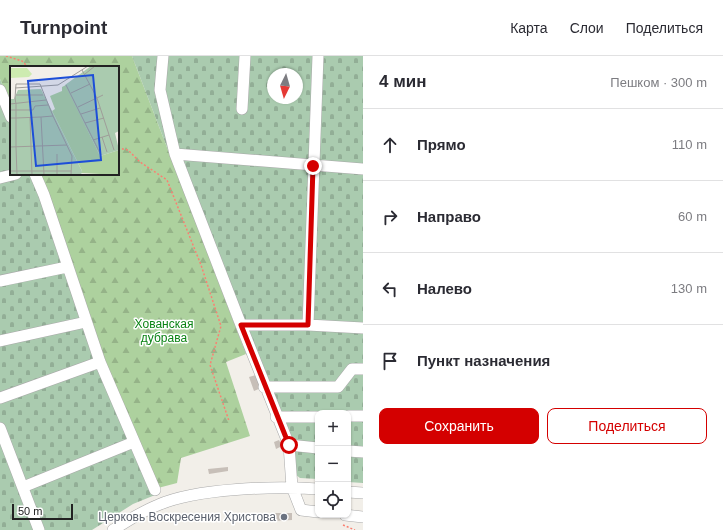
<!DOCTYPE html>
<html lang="ru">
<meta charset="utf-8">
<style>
body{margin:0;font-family:Helvetica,sans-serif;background:#f7f7f7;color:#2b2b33}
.controls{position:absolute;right:12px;bottom:12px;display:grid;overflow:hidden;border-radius:8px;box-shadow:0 1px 3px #0004}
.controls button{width:36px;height:36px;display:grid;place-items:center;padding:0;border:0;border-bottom:1px solid #e1e1e2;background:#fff;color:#2b2b33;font:20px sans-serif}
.compass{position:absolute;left:267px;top:12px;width:36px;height:36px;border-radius:50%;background:#fff;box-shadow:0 1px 3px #0004;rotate:185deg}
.scale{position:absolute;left:12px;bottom:10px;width:61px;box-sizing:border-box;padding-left:4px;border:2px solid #222;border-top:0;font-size:11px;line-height:14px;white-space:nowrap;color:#222;-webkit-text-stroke:3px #fff;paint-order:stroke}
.stop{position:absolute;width:12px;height:12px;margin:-9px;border:3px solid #d40000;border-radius:50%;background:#fff}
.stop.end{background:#d40000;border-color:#fff;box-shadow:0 1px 4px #0008}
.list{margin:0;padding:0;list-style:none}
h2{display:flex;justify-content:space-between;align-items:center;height:52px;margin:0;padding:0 16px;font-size:17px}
h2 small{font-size:13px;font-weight:400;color:#7c7c81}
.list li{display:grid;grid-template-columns:26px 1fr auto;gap:12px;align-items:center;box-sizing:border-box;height:72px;padding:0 16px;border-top:1px solid #e1e1e2}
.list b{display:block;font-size:15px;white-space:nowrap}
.list em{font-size:13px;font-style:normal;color:#7c7c81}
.actions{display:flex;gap:8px;padding:12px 16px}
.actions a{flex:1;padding:9px 0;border:1px solid #d40000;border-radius:8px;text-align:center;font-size:14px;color:#d40000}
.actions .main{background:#d40000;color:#fff}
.icon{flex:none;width:22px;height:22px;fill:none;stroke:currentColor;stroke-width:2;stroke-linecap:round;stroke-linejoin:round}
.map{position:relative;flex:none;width:363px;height:474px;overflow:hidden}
header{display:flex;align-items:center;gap:24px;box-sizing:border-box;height:56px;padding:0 20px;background:#fff;border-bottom:1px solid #e1e1e2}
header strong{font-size:19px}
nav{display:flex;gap:22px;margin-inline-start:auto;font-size:14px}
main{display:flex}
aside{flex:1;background:#fff}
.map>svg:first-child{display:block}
</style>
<header>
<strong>Turnpoint</strong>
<nav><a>Карта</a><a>Слои</a><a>Поделиться</a></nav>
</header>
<main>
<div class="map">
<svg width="363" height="474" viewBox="0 0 363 474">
<defs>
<pattern id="forest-firs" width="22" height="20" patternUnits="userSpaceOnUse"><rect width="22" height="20" fill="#add19e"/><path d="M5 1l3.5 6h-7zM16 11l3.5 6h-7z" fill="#95b388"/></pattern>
<pattern id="cemetery-stones" width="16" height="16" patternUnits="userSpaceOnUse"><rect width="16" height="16" fill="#aacbaf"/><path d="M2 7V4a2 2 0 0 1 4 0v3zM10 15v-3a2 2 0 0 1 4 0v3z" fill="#92ae96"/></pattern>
</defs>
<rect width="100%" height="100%" fill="#f2efe9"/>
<path fill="url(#forest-firs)" d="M0 0H132L246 298 226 306 250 380 181 402 177 427 158 432 102 305 39 118H118V11H11V50L0 23Z"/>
<path fill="url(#cemetery-stones)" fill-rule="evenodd" d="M132 0H363V427L348 426V357H318V423L300 422 296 419 259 308 246 298ZM273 18H297V42H273Z
M0 23 11 50V118H39L102 305 160 437 133 448 92 474H0Z"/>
<path fill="#c7bfb8" d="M256 319 261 332 254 335 249 321Z
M279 384 282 390 276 393 274 386Z
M228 411V415L209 418 208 413Z
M275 457H292V464L275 465Z"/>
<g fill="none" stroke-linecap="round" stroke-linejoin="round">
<defs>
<path id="minor" d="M163 0 160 34 175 98 241 269
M0 34 11 61
M242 53 245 0
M175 98 363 113
M35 118 44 139 100 306 155 434
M0 122 16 118
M0 225 67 211
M308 269 318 0
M0 285 86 266
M264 331H338L352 313H363
M0 342 100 306
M348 360H363
M276 361H318
M0 372 39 474
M289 389 318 392
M348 395 363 396
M23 431 134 386
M348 436 363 437
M318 456 301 454 292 431 289 389 241 269H308L363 272
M345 459 363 461
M113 474C127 465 143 455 158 449 197 432 275 430 318 433"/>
</defs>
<use href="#minor" stroke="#a9a9a9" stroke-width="12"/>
<path stroke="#fa8072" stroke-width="1.5" stroke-dasharray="2 2" stroke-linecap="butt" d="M6 0 22 5 28 11
M118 92 128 94 140 106 167 124 201 209 221 270 210 309 229 365
M343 469 355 474"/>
<use href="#minor" stroke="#fff" stroke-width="11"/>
</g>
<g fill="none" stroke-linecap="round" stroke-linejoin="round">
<path stroke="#d40000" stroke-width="5" d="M289 389 241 269H308L313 110"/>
</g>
<circle fill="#6b7280" stroke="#fff" stroke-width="1.5" cx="284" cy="461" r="4"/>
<g text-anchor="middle" stroke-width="3" stroke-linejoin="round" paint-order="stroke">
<g font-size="12" fill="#0c8416" stroke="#fff">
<text x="164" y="272">Хованская<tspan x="164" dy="14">дубрава</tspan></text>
</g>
<g font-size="12" fill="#5b616d" stroke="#fff" text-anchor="end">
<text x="276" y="465">Церковь Воскресения Христова</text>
</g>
</g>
<g transform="translate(10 10)">
<rect width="109" height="109" fill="#f2efe9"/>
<path d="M0 2H17L22 8 19 11 0 12Z" fill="#cdebb0"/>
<path d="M56 19 90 90 109 84V109L70 107 72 105 42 45 45 43 40 30 52 25V21Z" fill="#add19e"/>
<path d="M81 0H109V65L105 67 109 84 90 90 55 19ZM31 23 72 105 71 109H0V33H4L8 24Z" fill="#aacbaf"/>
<path fill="none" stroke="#9f9d99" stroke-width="1" d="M72 4 87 32 104 84M75 8 85 0M56 19 91 89M5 22 48 19 78 0M61 27 80 18M6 29H33M0 38 36 34M68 41 93 29M0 44H23L25 40 38 39M71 48 90 42M43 50 62 90 61 109M20 51 22 109M31 51 34 109M0 52H6L31 51 43 50 30 18H6L5 32 6 38V81L7 109M75 57 94 52M92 71 97 86M83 74 99 69M0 81 57 79M47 88V109M0 105H61M0 109H38"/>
<path fill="#1d4ed8" fill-opacity="0.15" stroke="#1d4ed8" stroke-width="2" d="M83 9 91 94 26 100 18 15Z"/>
<rect width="109" height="109" fill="none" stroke="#222" stroke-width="2"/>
</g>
</svg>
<div class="controls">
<button>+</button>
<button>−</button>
<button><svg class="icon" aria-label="locate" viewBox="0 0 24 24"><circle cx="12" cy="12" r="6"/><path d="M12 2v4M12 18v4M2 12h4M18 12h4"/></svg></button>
</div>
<svg class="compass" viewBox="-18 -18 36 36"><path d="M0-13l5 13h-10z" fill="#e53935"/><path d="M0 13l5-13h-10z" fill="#7c7c81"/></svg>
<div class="scale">50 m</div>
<div class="stop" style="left:289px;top:389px"></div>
<div class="stop end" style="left:313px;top:110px"></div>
</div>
<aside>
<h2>4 мин<small>Пешком · 300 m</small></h2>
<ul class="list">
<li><svg class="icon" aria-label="ahead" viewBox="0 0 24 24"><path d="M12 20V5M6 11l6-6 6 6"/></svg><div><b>Прямо</b></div><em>110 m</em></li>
<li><svg class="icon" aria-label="right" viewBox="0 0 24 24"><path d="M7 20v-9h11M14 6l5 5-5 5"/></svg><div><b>Направо</b></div><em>60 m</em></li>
<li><svg class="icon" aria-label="left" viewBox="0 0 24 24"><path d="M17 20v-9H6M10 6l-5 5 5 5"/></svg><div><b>Налево</b></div><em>130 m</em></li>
<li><svg class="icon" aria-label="arrive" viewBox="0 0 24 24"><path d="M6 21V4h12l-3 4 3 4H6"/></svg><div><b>Пункт назначения</b></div></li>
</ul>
<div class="actions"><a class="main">Сохранить</a><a>Поделиться</a></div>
</aside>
</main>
